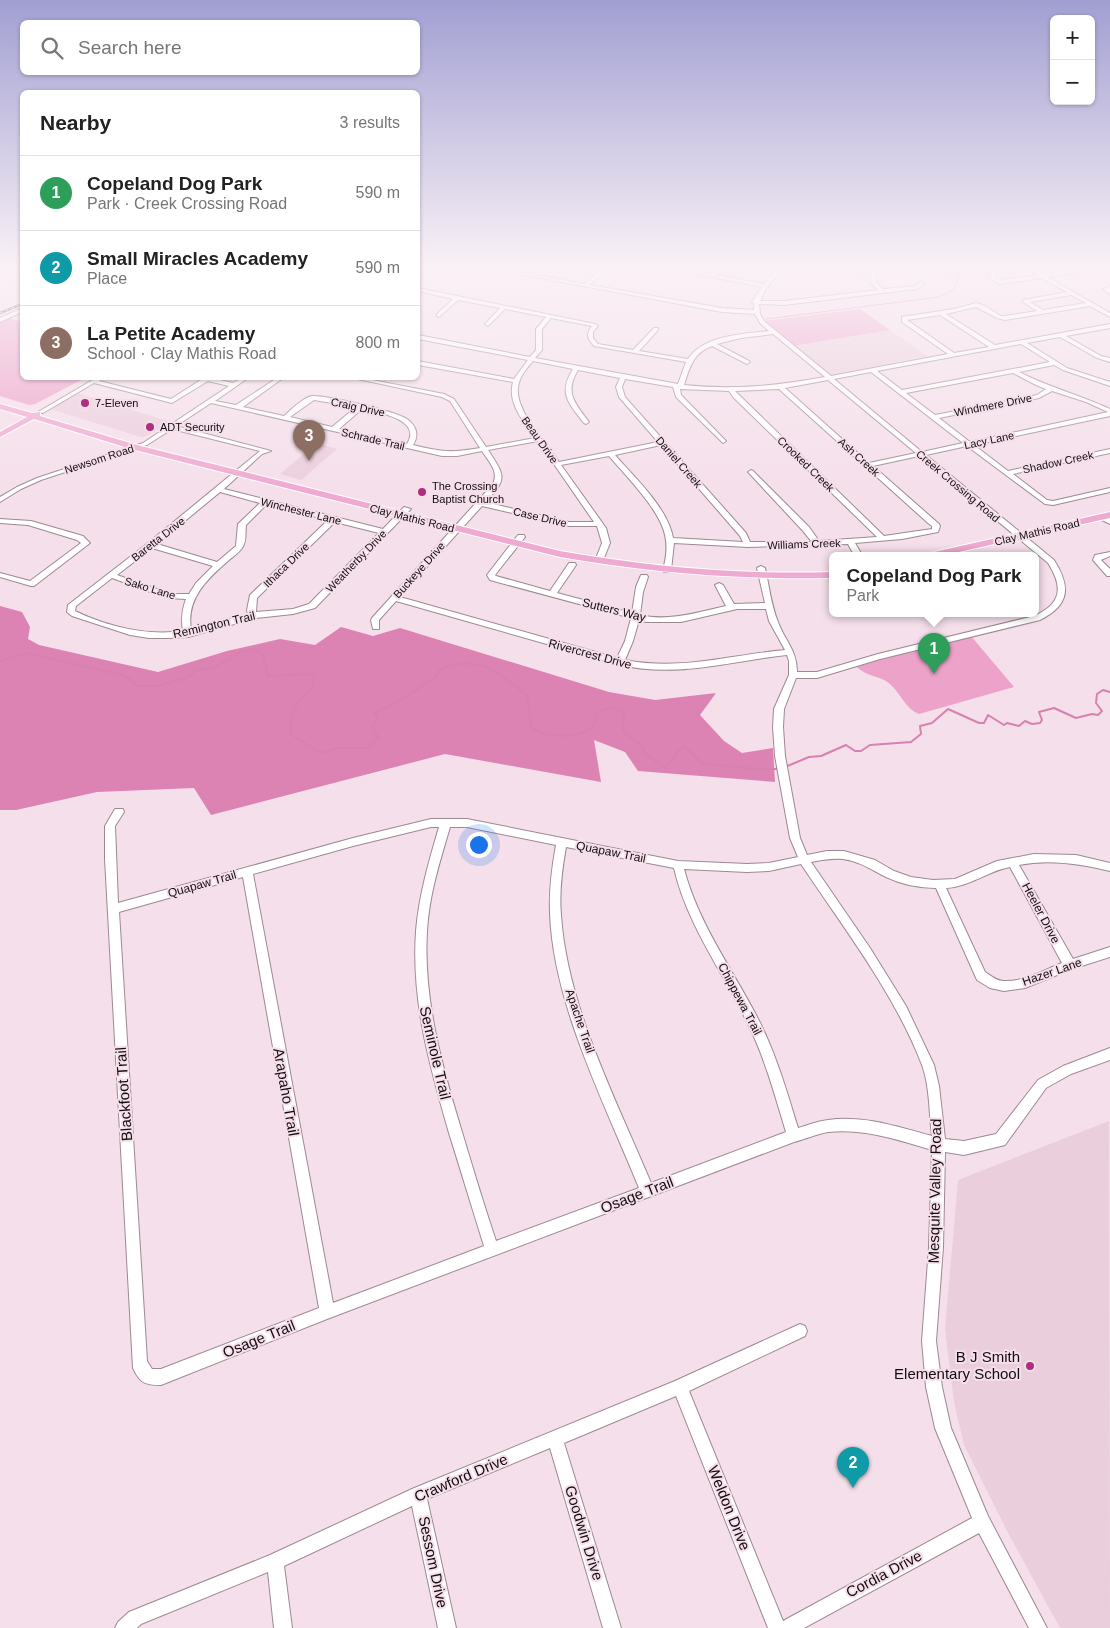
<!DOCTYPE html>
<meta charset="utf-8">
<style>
body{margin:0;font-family:Helvetica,sans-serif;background:#f6f6f6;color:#222}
.controls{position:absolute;right:15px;top:15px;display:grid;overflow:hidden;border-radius:8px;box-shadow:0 1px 4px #0004}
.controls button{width:45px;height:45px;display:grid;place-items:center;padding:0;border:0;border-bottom:1px solid #e0e0e0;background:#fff;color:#222;font:25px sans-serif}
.you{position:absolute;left:478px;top:844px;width:18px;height:18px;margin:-12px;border:4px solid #fff;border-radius:50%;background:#1a73e8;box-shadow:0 0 0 8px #1a73e833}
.badge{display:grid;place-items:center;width:32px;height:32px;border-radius:50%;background:#ea580c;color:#fff;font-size:16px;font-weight:700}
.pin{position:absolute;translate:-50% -41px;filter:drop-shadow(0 1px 2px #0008)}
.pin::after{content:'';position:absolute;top:26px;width:18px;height:15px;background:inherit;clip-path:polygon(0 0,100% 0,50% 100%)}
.popup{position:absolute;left:829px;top:552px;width:210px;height:65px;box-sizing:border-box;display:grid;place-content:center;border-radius:8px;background:#fff;filter:drop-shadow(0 1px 4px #0005);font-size:16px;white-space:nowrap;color:#767676}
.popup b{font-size:19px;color:#222}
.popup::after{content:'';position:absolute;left:50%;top:100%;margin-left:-10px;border:10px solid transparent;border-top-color:#fff}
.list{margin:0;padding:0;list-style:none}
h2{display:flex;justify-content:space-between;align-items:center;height:65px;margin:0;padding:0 20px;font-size:21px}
h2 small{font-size:16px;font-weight:400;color:#767676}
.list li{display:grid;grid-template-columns:32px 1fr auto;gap:15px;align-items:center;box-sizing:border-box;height:75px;padding:0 20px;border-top:1px solid #e0e0e0}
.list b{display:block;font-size:19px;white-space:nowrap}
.list p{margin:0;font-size:16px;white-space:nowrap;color:#767676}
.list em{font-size:16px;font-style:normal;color:#767676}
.icon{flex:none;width:28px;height:28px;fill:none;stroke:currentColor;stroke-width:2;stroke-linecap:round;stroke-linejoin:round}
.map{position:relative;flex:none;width:1110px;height:1628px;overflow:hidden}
.search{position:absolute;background:#fff;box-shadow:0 1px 4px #0004;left:20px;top:20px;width:400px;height:55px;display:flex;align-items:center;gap:12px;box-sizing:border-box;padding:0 18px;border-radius:8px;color:#767676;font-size:19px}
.panel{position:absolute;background:#fff;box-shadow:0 1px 4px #0004;left:20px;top:90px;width:400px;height:290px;border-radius:8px}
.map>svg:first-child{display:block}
</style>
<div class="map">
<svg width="1110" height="1628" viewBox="0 0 1110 1628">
<rect width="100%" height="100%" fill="#f5dfea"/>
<path fill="#ebcedc" d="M890 330 927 356 832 375 827 374 793 346Z
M76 393 120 406 171 422 147 436 141 437 53 410V407Z
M317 443 337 449 301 480 280 474Z
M1109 1121 1110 1628H1060L1008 1533 964 1445 954 1402 945 1329 958 1180Z"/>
<path fill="#eda2c9" d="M860 309 890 330 793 346 763 321Z
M10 318 22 322V378H85L35 404 29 405 0 396V323Z
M971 636 1014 687 919 714C906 709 902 696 892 686 881 674 868 679 855 665Z"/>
<path fill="#dc83b3" d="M0 606 22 612 30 627 28 639 39 645 158 672 227 651 280 639 315 645 341 627 373 636 400 628 609 692 655 700 716 693 700 715 724 741 742 753 773 748 775 782 638 771 625 752 594 740 601 782 445 754 211 815 194 788 97 792 16 810H0Z"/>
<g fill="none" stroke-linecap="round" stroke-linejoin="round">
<path stroke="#d880b0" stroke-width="1" d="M893 265 959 276
M929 269 936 271
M766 319 939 297 955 289 962 265"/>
<path stroke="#d880b0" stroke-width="2" d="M0 661 26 653 118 674 129 678 138 686H158L189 677 196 670 213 668 241 652 254 649 263 655 268 676 310 674 314 676C316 692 303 694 296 706 291 714 290 725 290 734L321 753 337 748H368L379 737 372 728 378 718 374 713C398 704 415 690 436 677 438 669 442 668 450 666 484 656 502 676 527 695L531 727C542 739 588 740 595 722 596 719 595 717 595 714 603 707 617 705 624 715L623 732 643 747 644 753 665 768C674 762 674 751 684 746L702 763 754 769H778
M785 767 809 757 821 756 846 745 855 751H861L870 745 911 742 921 734 920 726 932 723 948 709 979 723H984L988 715 1004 725 1007 723 1019 726 1025 721 1032 724 1040 723 1042 720 1039 712 1054 708 1076 718 1092 714 1098 715 1102 711 1096 703 1097 694 1103 690 1110 692"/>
<defs>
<path id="minor" d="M470 265H482L584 284 607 265H612L590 285 722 308 754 310V303L752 302 762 287 650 265H662L711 274 719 265H724L716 275 764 284 780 265H785L769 285V287H767L760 301H784L878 290 870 282 871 275 823 265H835L876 273V282L883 289 916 286 920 282H924V284L917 289 784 305 759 304 760 314 764 321 831 376 948 354 902 322V317L954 309 976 303 983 305 1001 316H1005L1037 311 1023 302V300L1067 292 1041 278 1000 284 989 278 991 265H996L995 277 1001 280 1037 275 1021 265H1027L1043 274 1110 265V268L1047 277 1110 313V317L1090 306 1005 320 997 318 976 307 946 314 995 345 1110 324V328L1066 336 1101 356 1110 358V362L1097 358 1060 337 1027 343 1067 368 1110 382V386L1063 370 1054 365 1019 372C1048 387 1080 395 1110 409V416L974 445 1008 471 1110 449V453L1013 474 1047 500 1053 501 1110 488V492L1053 505 1045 504 967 446 926 455 1054 560C1071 587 1070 605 1040 620L880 659 817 678H796L784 709 783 727 785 756 800 838 807 855 827 851H844L875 860 894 871 911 877 933 880 955 879 997 861 1034 854 1076 855 1110 863V871C1080 864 1050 859 1019 865L1073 959 1110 947V957L1072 969 1025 988 1004 991 990 988 977 980 936 888C919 888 901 884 886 877 872 870 859 861 843 859 832 858 822 860 811 862L870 948 906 1006 934 1065 939 1086 945 1139 964 1141 996 1134 1038 1080 1063 1066 1110 1048V1060L1071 1074 1046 1088 1005 1145 964 1155 945 1152 943 1247 936 1341 942 1387 951 1428 988 1516 1047 1628H1029L979 1533 804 1628H768L676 1396 564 1443 621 1628H603L550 1448 427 1499 456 1628H438L412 1506 284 1566 292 1628H274L268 1572 141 1624 137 1628H115L118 1622 129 1612 270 1555 412 1489 675 1381 800 1324 805 1326 807 1331 805 1336 689 1391 783 1621 972 1518 935 1428 926 1387 922 1341 929 1247 932 1150C899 1140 864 1128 828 1132 817 1134 805 1139 794 1142L327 1319 161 1385C145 1385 140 1383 133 1368L105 859V826L115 809H123L124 812 115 826 118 903 353 838 431 819H467L678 861 747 864 769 863 798 857 790 838 775 756 773 727 774 709 789 675V661L787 655C729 661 675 679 617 664L396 601 379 620V629H373L371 620 372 618 493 484C499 471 489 462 482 451L457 456H442L211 403 176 426 271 451 262 454 224 489 383 529 404 507 411 509 315 608 293 614 256 618 188 637 167 638H149L130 635 72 616 67 612 68 605 148 543 260 451 172 429 147 445 41 480 21 489 0 502V497L17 487 37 478 143 443 229 386 208 381 172 403 94 383 43 413 38 412 96 378H102L99 381 171 399 202 379 200 378H211L233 383 242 378H248L215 401 236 405 277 378H283L243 407 284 416C291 410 302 398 312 396 325 395 396 411 407 419 417 426 419 436 413 445 442 452 451 453 480 448L450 401 442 397 353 378H362L444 394 454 399 486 447 535 438C524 422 507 403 513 382L418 365V361L514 379 528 360 418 339V335L530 357 536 350V329L546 317 505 309 488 326 485 324 500 308 458 300 439 317 437 316V314L453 299 418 291V288L595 324 598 326 593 332V338L598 344 633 350 654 328H658V330L639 351 688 359C704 335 743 334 769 331L760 323 755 314 722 312ZM1071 295 1086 303 1043 310 1030 302ZM940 315 989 347 954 353 907 320ZM551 318 592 326C585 335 588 339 594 346L686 362 678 384 535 358 542 350V329ZM773 334 825 377C775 386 734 390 684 385 690 367 693 353 712 346L747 364 750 362 749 361 717 344 741 338ZM1021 344 1050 362 902 390 877 371ZM533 361 573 369C558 393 568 403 584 423L586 424 589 422C575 403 564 393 578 370L620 378 616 387 619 397 658 442 559 462C546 444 515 410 518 388 519 377 526 369 533 361ZM871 372 963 443 922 452 834 379ZM1013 373 1036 385 1046 389 1037 395 935 415 906 393ZM625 379 673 387 676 397 723 443 726 441 725 440 681 395 680 389 729 391 733 397 877 537 819 541 809 527 753 471 751 470 748 472 749 473 803 531 812 542H750L746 533 625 397 622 387ZM828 380 916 453 869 463 785 388ZM779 389 928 523 932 526V529L884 536 735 391ZM1052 391 1086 402 1108 412 970 442 939 418 1039 398ZM314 400 356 407 332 427 290 417ZM362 409C377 412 423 419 407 444L339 429ZM538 441 594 522H569L485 502C508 479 505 476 488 450ZM661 445 740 536 743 542 673 538C668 508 634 477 615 455ZM609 456C626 476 660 510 665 535 668 547 666 559 663 570L664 572H670L671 570 674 543 748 547 848 544 854 555H862L855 543 902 539 938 532 940 526 939 524 873 466 919 456 1048 563C1064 588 1061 604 1034 616L878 654 817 672H797C797 650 785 641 778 622 771 605 769 585 765 568L761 566 757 568 765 603 734 604 723 585 719 583 715 585 726 606C699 612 668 622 640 615L643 592 648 577 647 575H641L636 587 632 613 557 593 576 565 575 563H569L550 591 496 576 495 575 525 537 524 535H518L487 575 490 580 631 618 625 641 617 658 400 597 482 506 569 526H597L602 543 595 561 599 563H602L610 543 606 528 561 465ZM220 492 260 503 238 524 236 546 217 562 157 544ZM267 504 328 520 250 595 247 610 248 614 191 629C186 599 207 579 228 561 232 557 239 553 242 548 247 542 245 532 246 525ZM335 522 379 533 309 604 293 609 256 612 257 598ZM152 548 213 566 196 583 189 594H171L117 575ZM112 578 167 598 186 599C182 610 181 619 183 631 147 636 108 627 75 611L76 606ZM737 609H766L769 621 785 650C729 655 682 671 625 660L633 641 639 620 646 622H681ZM431 827H439C429 861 419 895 416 931 411 1001 430 1067 449 1133 461 1171 472 1208 484 1246L333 1303 253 874 353 846ZM450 827H467L556 845C552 867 549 890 550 913 553 1004 605 1104 639 1188L496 1241C484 1205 473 1169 462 1132 442 1066 423 1000 427 931 429 895 440 861 450 827ZM566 847 674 868C687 925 723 972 748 1024 765 1058 775 1096 786 1132L651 1183C616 1099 567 1006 561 915 559 892 562 869 566 847ZM801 864C843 927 895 994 922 1065 930 1087 929 1113 932 1136 898 1127 864 1115 828 1120 818 1121 808 1125 798 1128 786 1089 775 1050 755 1013 730 966 698 922 684 869L747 872 769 871ZM1010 867 1062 963C1044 970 1024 982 1004 981 997 981 991 976 985 972L946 888C969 887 988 871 1010 867ZM243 877 319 1308 161 1369H152L147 1361 119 912Z
M1110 286V295L1103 289Z
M20 309H22V312L0 322V318Z
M1100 515H1106L1110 519V524L1100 519Z
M0 519 31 521 83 536 90 543 34 586H31L0 577V573L30 581 81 543 77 540 28 525 0 523Z
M1110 552V556L1101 560 1110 569V576H1107L1093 560 1095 555Z"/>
<path id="major" d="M0 404 32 413 40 412V416L137 445 560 551C651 567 741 575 833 572V578C741 580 651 573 560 557L131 449 34 419 0 437V432L27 417 0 409Z
M1110 512V518L945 555H929L934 552Z"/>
</defs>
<use href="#minor" stroke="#9c8992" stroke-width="2"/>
<use href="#major" stroke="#fff" stroke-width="2"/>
<use href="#minor" fill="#fff" fill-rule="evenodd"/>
<use href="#major" fill="#efaad1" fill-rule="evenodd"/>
<defs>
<path id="rail" d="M0 313 22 304"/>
</defs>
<use href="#rail" stroke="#4c4146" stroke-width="2.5"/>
<use href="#rail" stroke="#f5dfea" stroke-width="1" stroke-dasharray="3" stroke-linecap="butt"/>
</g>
<linearGradient id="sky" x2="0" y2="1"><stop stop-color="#a19fd2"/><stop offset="0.54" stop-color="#faf1f6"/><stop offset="1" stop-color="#faf1f6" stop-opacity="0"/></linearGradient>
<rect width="1110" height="493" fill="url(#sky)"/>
<g fill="#ad2f7e" stroke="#f5dfea" stroke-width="2">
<circle cx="85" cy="403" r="5"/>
<circle cx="150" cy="427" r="5"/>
<circle cx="422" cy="492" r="5"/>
<circle cx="1030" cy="1366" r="5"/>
</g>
<g text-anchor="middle" stroke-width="4" stroke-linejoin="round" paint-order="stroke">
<g font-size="11" fill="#130c0f" stroke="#f5dfea" text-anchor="start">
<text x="95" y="407">7-Eleven</text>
<text x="160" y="431">ADT Security</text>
<text x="432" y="490">The Crossing<tspan x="432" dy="13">Baptist Church</tspan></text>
</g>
<g font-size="11" fill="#130c0f" stroke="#f5dfea">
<text transform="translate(993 405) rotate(-11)" y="4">Windmere Drive</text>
<text transform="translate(358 407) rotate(12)" y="4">Craig Drive</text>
<text transform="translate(373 439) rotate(13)" y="4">Schrade Trail</text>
<text transform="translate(540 440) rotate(55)" y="4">Beau Drive</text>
<text transform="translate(989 440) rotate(-12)" y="4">Lacy Lane</text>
<text transform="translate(859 457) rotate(42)" y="4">Ash Creek</text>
<text transform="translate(99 459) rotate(-18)" y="4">Newsom Road</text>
<text transform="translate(679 462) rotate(49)" y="4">Daniel Creek</text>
<text transform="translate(1058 462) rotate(-12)" y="4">Shadow Creek</text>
<text transform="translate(806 464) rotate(44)" y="4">Crooked Creek</text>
<text transform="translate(958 486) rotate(40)" y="4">Creek Crossing Road</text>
<text transform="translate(301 511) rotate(14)" y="4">Winchester Lane</text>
<text transform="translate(540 517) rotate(13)" y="4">Case Drive</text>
<text transform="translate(412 518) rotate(14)" y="4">Clay Mathis Road</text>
<text transform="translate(1037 532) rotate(-13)" y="4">Clay Mathis Road</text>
<text transform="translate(158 539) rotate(-38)" y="4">Baretta Drive</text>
<text transform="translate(804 544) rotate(-2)" y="4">Williams Creek</text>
<text transform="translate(356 561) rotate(-46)" y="4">Weatherby Drive</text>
<text transform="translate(286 565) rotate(-44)" y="4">Ithaca Drive</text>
<text transform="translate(419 570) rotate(-48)" y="4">Buckeye Drive</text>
<text transform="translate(150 588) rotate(17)" y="4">Sako Lane</text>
</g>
<g font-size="12" fill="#130c0f" stroke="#f5dfea">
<text transform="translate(614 610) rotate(14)" y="4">Sutters Way</text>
<text transform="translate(214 625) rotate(-13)" y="4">Remington Trail</text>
<text transform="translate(590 654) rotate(15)" y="4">Rivercrest Drive</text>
<text transform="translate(611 852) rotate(11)" y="4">Quapaw Trail</text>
<text transform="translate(202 884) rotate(-16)" y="4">Quapaw Trail</text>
<text transform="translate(1041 913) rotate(62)" y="4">Heeler Drive</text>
<text transform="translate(1052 972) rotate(-19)" y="4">Hazer Lane</text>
<text transform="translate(740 999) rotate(62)" y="4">Chippewa Trail</text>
<text transform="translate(580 1021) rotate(71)" y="4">Apache Trail</text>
</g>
<g font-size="15" fill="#130c0f" stroke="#f5dfea">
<text transform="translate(435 1053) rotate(77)" y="5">Seminole Trail</text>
<text transform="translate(286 1092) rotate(80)" y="5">Arapaho Trail</text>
<text transform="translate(124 1094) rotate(-94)" y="5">Blackfoot Trail</text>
<text transform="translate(935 1191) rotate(-89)" y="5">Mesquite Valley Road</text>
<text transform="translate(637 1195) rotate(-21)" y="5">Osage Trail</text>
<text transform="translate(259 1339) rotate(-22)" y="5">Osage Trail</text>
<text transform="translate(461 1478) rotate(-23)" y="5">Crawford Drive</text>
<text transform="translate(729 1508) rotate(68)" y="5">Weldon Drive</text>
<text transform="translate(584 1533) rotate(73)" y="5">Goodwin Drive</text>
<text transform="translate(433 1562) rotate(78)" y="5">Sessom Drive</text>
<text transform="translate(884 1574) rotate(-28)" y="5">Cordia Drive</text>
</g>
<g font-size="15" fill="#130c0f" stroke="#f5dfea" text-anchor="end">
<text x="1020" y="1362">B J Smith<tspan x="1020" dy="17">Elementary School</tspan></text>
</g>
</g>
</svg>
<div class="controls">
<button>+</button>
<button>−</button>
</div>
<div class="you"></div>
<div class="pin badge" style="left:934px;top:674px;background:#2e9e5b">1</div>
<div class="popup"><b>Copeland Dog Park</b>Park</div>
<div class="pin badge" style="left:853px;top:1488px;background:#0f9aa8">2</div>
<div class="pin badge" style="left:309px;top:461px;background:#8d6e63">3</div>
<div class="search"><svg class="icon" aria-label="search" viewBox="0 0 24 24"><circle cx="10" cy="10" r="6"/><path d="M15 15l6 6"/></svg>Search here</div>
<section class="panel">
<h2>Nearby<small>3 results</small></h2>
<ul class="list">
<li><span class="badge" style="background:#2e9e5b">1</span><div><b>Copeland Dog Park</b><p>Park · Creek Crossing Road</p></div><em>590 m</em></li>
<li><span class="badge" style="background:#0f9aa8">2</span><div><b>Small Miracles Academy</b><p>Place</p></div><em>590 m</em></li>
<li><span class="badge" style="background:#8d6e63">3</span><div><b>La Petite Academy</b><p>School · Clay Mathis Road</p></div><em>800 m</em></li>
</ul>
</section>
</div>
